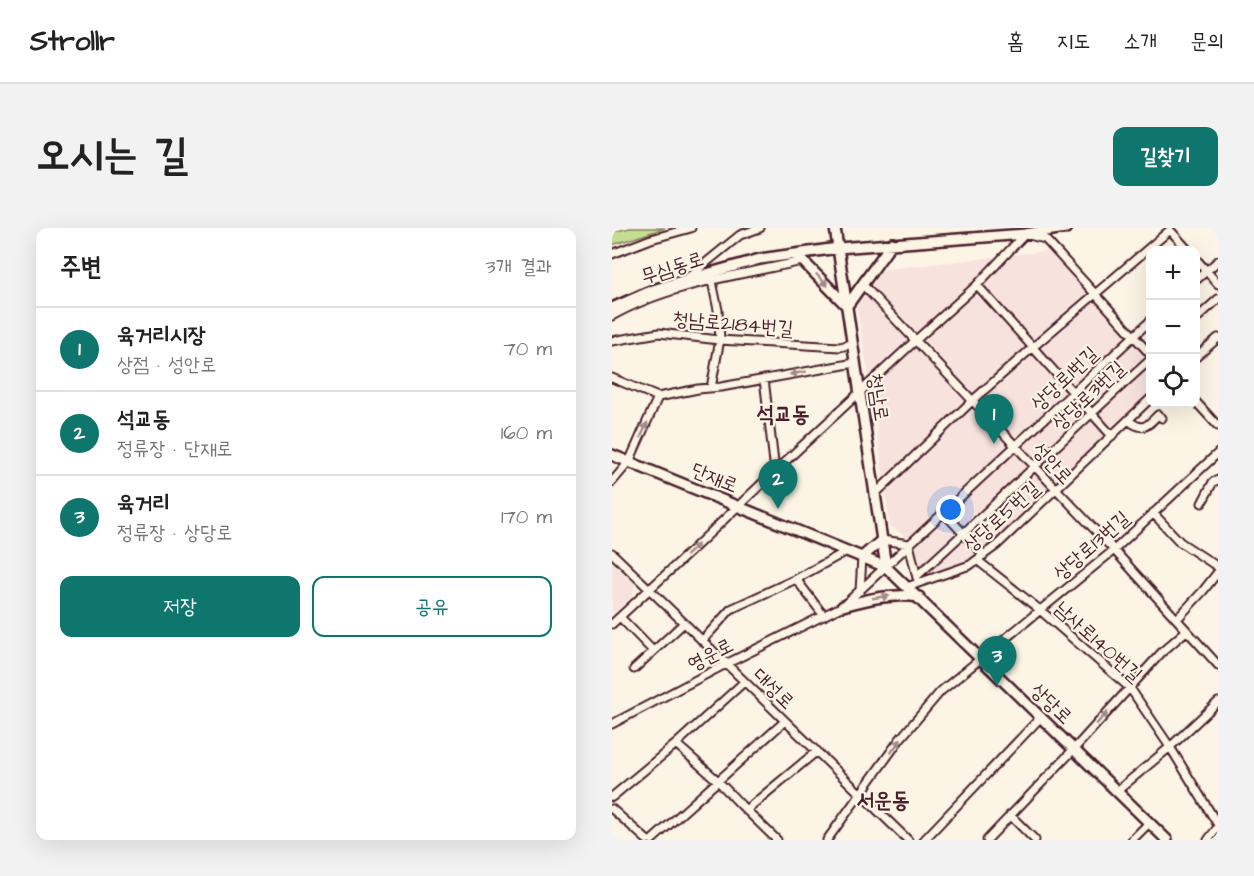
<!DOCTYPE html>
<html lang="ko">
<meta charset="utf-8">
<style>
body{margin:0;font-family:"Architects Daughter","Poor Story",sans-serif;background:#f2f2f2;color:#222}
.controls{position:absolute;right:18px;top:18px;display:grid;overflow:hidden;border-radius:12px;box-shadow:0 6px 24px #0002}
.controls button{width:54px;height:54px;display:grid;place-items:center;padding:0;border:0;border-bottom:2px solid #e0e0e0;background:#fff;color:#222;font:30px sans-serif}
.you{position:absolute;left:339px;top:282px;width:21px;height:21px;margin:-15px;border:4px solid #fff;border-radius:50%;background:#1a73e8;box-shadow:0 0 0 9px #1a73e833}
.badge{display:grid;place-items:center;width:39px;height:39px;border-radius:50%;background:#0f766e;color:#fff;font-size:20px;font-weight:700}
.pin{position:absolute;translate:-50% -50px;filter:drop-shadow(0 2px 3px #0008)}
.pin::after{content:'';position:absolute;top:32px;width:21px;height:18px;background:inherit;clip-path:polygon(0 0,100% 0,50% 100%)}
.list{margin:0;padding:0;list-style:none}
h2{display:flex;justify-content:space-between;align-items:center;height:78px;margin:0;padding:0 24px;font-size:26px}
h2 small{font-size:20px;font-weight:400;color:#767676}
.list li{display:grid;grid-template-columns:39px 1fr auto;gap:18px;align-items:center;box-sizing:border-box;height:84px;padding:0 24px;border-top:2px solid #e0e0e0}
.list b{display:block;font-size:22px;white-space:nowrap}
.list p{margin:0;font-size:20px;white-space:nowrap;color:#767676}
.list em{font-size:20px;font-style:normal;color:#767676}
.actions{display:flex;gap:12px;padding:18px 24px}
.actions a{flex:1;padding:14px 0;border:2px solid #0f766e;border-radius:12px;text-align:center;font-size:21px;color:#0f766e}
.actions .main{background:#0f766e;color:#fff}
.icon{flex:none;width:33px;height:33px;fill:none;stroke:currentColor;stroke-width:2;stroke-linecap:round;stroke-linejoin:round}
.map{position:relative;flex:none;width:606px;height:612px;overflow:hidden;border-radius:12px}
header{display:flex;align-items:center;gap:36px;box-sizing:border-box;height:84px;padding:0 30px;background:#fff;border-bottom:2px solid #e0e0e0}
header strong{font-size:28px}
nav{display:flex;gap:33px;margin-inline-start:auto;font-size:21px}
.intro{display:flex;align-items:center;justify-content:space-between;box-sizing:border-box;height:144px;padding:0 36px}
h1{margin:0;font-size:42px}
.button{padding:15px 27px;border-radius:12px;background:#0f766e;color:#fff;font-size:21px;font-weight:700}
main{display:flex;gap:36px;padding:0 36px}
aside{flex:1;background:#fff;border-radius:12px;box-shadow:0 6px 24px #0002}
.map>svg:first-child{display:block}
</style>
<header>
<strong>Strollr</strong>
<nav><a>홈</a><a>지도</a><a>소개</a><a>문의</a></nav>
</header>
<div class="intro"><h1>오시는 길</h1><a class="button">길찾기</a></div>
<main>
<aside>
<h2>주변<small>3개 결과</small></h2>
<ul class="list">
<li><span class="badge">1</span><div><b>육거리시장</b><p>상점 · 성안로</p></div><em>70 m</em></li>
<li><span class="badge">2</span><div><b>석교동</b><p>정류장 · 단재로</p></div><em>160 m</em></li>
<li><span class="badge">3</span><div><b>육거리</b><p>정류장 · 상당로</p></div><em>170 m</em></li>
</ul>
<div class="actions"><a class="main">저장</a><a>공유</a></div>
</aside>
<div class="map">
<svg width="606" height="612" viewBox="0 0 606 612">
<rect width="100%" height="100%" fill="#fcf5e5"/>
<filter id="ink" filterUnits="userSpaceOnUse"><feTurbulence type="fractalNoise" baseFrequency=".0167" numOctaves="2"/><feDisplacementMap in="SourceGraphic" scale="12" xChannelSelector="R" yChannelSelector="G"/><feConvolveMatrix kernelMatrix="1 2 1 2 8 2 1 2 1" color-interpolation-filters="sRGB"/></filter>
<g filter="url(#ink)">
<path fill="#f7e2de" d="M436 23 538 132V176H542L362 342 316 356 308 349 303 317 294 309 278 298 261 174 244 73 267 42Z
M0 334 23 356 21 367 0 387Z"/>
<path fill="#c5de94" stroke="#887e60" stroke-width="1.5" d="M18 0H53L0 17V4Z"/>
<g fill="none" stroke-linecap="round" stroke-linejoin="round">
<defs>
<path id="street" d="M558 2 576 22
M0 26 39 11 79 0
M584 31 606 56
M74 51 128 7 148 0
M584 52 606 33
M251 57 502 322 606 437
M365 57 500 208
M0 88C56 56 128 47 191 33
M584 91 606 71
M0 113 47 105 107 112 228 119 240 116
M584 129 606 110
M0 150 46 169 86 161 109 159 243 135
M152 151 163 243
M99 160 108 111 106 82 100 53
M584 174 606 198
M516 192C531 204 534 199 546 187L550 190
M0 254 17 234 46 169
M263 266 360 173 420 120 558 2
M590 275 601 254 606 252
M332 285 372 327
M541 285 568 314 606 339
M270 312 297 316 305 350
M0 325 296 612
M365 332 428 382 518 460 558 519 606 597
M305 348C383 277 459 203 538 132
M184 351 212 388
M295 359 358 337 385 317 538 171
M248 363 250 329
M8 389 41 423
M565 391 591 363 606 344
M0 396 79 323 163 243 304 112 365 57 413 6 433 11 538 126
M90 413 119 381 184 351 235 323
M22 441 72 395
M0 496 114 436 231 378 538 93
M64 516 106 553 129 577 165 612
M505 563 558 519 606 474
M0 569 64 516 132 454
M0 581 35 612
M134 582 205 523
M398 587 423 612
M40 612 173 493
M215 612 288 511 329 463 502 322 606 225
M312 612 429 489
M375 612 462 521 550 424 574 403
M520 612 537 595
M596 612 606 599"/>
<path id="secondary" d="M223 0 274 339
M184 26 235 78 280 15
M0 80 41 62 73 52 148 31 226 20 413 6 454 0
M0 227 274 339 555 612
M250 329 270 312
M231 378C256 371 281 365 307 369"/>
</defs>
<use href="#street" stroke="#4a1f2b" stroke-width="11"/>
<use href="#secondary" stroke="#4a1f2b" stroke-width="14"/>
<use href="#street" stroke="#fcf5e5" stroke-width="7"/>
<use href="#secondary" stroke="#fcf5e5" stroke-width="9"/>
</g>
<defs><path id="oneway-solid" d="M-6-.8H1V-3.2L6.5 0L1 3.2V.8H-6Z" transform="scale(1.5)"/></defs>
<g fill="#a38a88">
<use href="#oneway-solid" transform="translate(210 52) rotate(46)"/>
<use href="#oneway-solid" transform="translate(186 145) rotate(170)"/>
<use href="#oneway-solid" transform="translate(32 202) rotate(-66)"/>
<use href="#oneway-solid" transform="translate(80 322) rotate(-43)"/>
<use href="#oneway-solid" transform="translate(269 369) rotate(-8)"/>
<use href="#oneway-solid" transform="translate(490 490) rotate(-47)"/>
<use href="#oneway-solid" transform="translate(284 518) rotate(-53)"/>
</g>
</g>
<g text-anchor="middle" stroke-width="4.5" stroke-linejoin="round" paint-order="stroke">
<g font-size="20" fill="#4a1f2b" stroke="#fcf5e5">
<text transform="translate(60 39) rotate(-18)" y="7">무심동로</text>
<text transform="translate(121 95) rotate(5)" y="7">청남로2184번길</text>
<text transform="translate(452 150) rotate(-43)" y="7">상당로1번길</text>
<text transform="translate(476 167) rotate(-43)" y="7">상당로3번길</text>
<text transform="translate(267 169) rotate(81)" y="7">청남로</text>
<text transform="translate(441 235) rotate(47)" y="7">성안로</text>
<text transform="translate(103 249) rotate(22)" y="7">단재로</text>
<text transform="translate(389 288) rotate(-42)" y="7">상당로5번길</text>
<text transform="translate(479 317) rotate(-41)" y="7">상당로13번길</text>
<text transform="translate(487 413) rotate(42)" y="7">남사로140번길</text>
<text transform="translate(98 426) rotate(-27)" y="7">영운로</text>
<text transform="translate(162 460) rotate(44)" y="7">대성로</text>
<text transform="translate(440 475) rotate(44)" y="7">상당로</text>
</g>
<g font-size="22" font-weight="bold" fill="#4a1f2b" stroke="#fcf5e5">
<text x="171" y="193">석교동</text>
<text x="271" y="579">서운동</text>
</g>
</g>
</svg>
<div class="controls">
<button>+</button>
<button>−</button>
<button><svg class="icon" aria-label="locate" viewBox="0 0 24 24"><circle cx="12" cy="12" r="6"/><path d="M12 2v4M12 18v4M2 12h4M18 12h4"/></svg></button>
</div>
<div class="you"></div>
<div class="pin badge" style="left:382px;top:216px">1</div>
<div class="pin badge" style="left:166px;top:281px">2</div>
<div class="pin badge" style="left:385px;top:458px">3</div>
</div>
</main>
